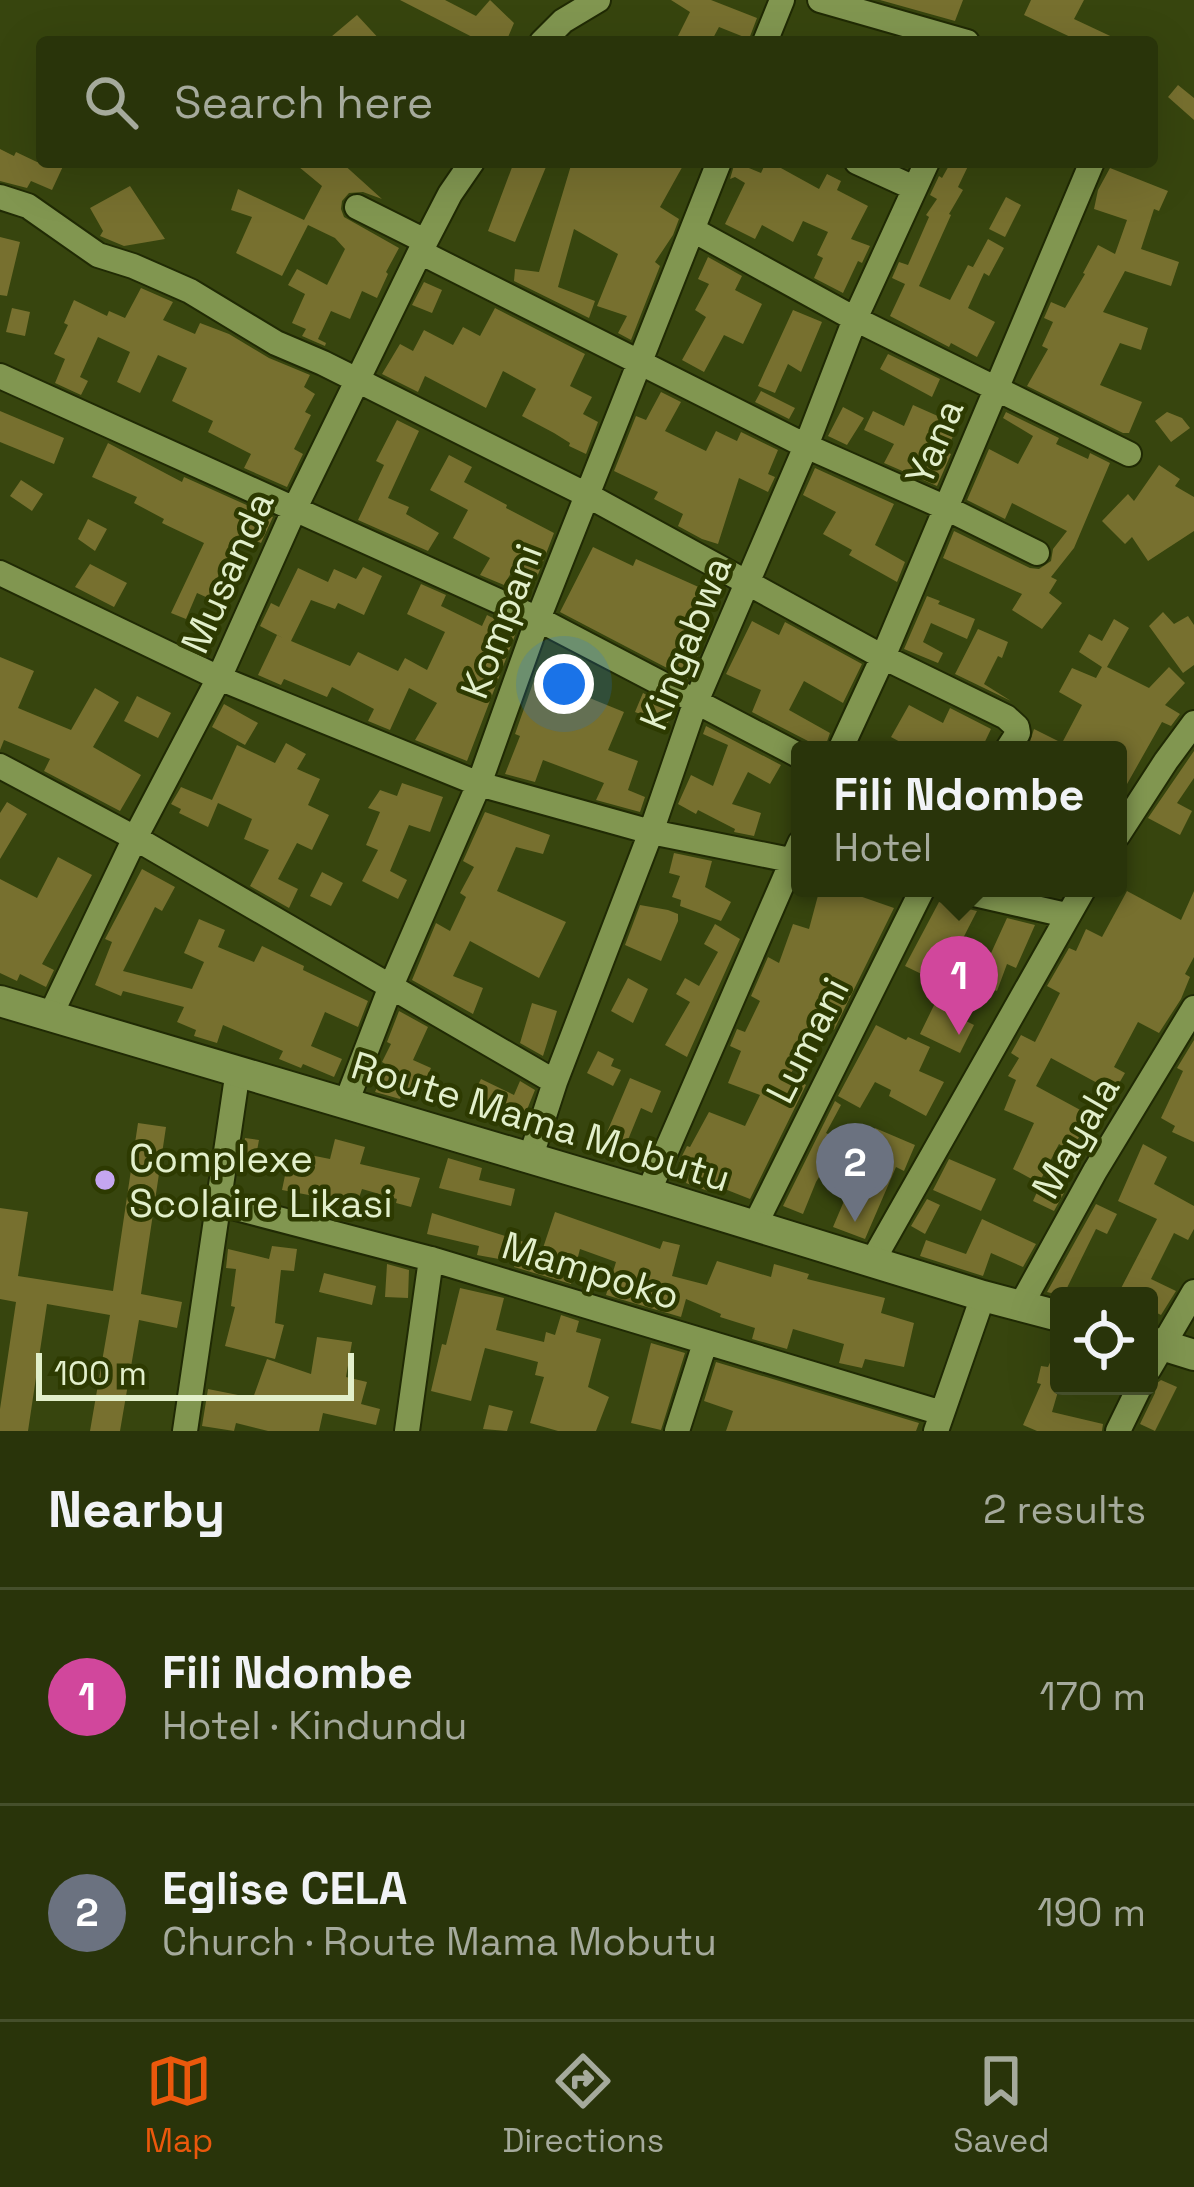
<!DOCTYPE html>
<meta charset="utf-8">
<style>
body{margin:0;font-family:"Space Grotesk",sans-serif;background:#353f18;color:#f1f3f6}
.controls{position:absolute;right:36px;bottom:36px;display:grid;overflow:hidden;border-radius:12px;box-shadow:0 12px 48px #0002}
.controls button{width:108px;height:108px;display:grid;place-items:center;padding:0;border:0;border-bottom:3px solid #454f2b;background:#29340a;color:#f1f3f6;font:60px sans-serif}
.scale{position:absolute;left:36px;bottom:30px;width:318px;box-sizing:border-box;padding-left:12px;border:6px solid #e2efcb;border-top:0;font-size:33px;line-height:42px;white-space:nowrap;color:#e2efcb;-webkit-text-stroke:9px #2d3a01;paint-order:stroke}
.you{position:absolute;left:564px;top:684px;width:42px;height:42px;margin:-30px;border:9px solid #fff;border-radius:50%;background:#1a73e8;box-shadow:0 0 0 18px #1a73e833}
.badge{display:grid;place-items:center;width:78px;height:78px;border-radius:50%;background:#ea580c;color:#fff;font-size:39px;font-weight:700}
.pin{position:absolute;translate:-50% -99px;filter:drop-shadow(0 3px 6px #0008)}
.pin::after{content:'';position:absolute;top:63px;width:42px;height:36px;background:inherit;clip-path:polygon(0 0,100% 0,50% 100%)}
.popup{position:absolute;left:791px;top:741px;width:336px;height:156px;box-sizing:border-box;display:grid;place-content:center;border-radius:12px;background:#29340a;filter:drop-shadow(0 3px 9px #0005);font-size:39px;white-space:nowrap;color:#a5aa9c}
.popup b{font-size:45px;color:#f1f3f6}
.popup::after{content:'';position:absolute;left:50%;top:100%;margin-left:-24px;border:24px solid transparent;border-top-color:#29340a}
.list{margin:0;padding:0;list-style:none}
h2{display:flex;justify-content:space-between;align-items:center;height:156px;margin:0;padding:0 48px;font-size:51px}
h2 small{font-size:39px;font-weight:400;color:#a5aa9c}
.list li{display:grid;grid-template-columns:78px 1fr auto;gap:36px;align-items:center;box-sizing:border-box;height:216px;padding:0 48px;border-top:3px solid #454f2b}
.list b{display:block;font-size:45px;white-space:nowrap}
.list p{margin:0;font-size:39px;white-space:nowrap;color:#a5aa9c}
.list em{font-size:39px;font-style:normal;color:#a5aa9c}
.icon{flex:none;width:66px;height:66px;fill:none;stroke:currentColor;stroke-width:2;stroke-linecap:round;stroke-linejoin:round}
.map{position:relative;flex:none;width:1194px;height:1431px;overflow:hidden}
.search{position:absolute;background:#29340a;box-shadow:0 12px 48px #0002;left:36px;right:36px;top:36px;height:132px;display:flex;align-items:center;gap:30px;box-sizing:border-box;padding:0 42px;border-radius:12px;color:#a5aa9c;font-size:45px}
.sheet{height:588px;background:#29340a}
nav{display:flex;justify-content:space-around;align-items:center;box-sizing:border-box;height:168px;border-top:3px solid #454f2b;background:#29340a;font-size:33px;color:#a5aa9c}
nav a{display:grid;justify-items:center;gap:6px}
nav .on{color:#ea580c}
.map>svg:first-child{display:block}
</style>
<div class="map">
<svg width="1194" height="1431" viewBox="0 0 1194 1431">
<rect width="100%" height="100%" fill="#37450e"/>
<path fill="#77702f" d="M400 0H445L476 16 490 0 514 23 506 42H482Z
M671 0H711L757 18 749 39 719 27 711 42H675L690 12Z
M880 0H963L955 21Z
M1031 0H1084L1074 19 1123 42H1081L1024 15Z
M357 15 382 42H325Z
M1178 85 1194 98V120L1168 97Z
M0 149 14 156 16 152 37 162H65L52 190 31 181 27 188 0 181Z
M293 162H341L382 199 363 192 349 193 342 201 341 209 344 217 399 248 386 272 388 274 377 298 362 291 350 319 331 311 318 339 326 343 325 346 302 336 306 329 292 323 305 294 288 285 297 269 327 285 345 249 335 238 308 225 282 276 236 253 252 217 231 210 238 189 304 220 322 186Z
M514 162H548L515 242 488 231Z
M572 162H685L660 207 679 219 673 235 655 262 660 266 631 340 618 333 627 316 597 306 618 254 574 229 558 287 595 301 589 318 514 281 515 269 539 272Z
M735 162H746L744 166 761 173 766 162H770L819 189 827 174 841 181 837 190 868 206 851 239 870 246 862 263 858 261 843 293 814 278 823 258 817 255 828 232 803 221 793 242 762 225 755 239 725 224 745 183 735 177 730 179Z
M951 162H970L958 187 963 190 949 214 951 215 919 286 950 300 968 265 975 268 973 267 988 239 1004 248 989 276 984 273 968 308 995 322 977 357 951 343 949 347 890 316 905 284 892 278 899 262 908 265 929 217 926 215 937 199 930 195 939 176 942 178Z
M1110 168 1168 191 1159 211 1154 209 1141 249 1179 262 1171 286 1125 271 1103 312 1148 328 1141 350 1120 343 1100 385 1142 402 1129 433H1123L1027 386 1048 349 1042 346 1053 322 1044 318 1051 302 1065 308 1085 274 1083 273 1098 245 1115 254 1127 220 1094 209 1098 190Z
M130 186 165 239 124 246 100 236 103 231 90 208Z
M1006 197 1021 205 1005 237 989 229Z
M0 237 20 242 7 296 0 295Z
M708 257 742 276 735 290 762 304 743 344 724 335 704 372 682 360 706 317 695 310 709 284 698 279Z
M424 282 442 290 432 313 412 305Z
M141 288 173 302 163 320 195 334 200 323 229 334 269 358 310 375 304 387 315 394 305 412 311 415 294 449 303 454 287 487 244 468 251 454 208 432 213 421 172 401 187 368 158 355 140 393 117 382 130 352 98 337 80 377 88 381 81 395 55 383 65 359 54 354 68 325 64 323 74 300 107 316 109 311 125 318Z
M12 308 30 312 25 336 6 332Z
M495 308 585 354 570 386 592 397 583 414 598 422 586 454 569 446 570 443 554 433 522 416 536 389 503 371 486 408 425 376 418 392 382 374 400 344 413 351 424 330 453 345 463 327 480 336Z
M793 310 822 322 801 372 788 364 775 393 758 386Z
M888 354 940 379 932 397 880 369Z
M761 391 795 408 789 419 755 402Z
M661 392 681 402 665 431 706 451 716 431 737 441 741 432 778 450 768 474 775 477 768 492 739 478 718 544 702 539 678 526 683 514 654 499 658 492 614 471 636 416 646 420Z
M913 405 958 425 946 452 951 454 937 486 884 463 894 444 864 430 873 411 904 426Z
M843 407 864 418 847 445 828 436Z
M0 411 64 438 54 464 0 442Z
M1006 412 1059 438 1056 444 1088 459 1090 453 1110 463 1074 548 1051 577 1057 580 1049 593 1062 603 1042 629 1012 610 1022 594 943 558 954 531 1030 568 1039 569 1051 561 1053 549 1067 531 1012 503 1005 519 967 500 989 449 1018 464 1033 436 1003 418Z
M1167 412 1182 418 1190 428 1171 442 1155 421Z
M397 420 419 431 388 498 409 507 406 514 439 533 428 551 358 520 384 465 376 461Z
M108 443 182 482 184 477 273 517 261 543 242 534 230 562 226 560 208 598 197 593 186 619 171 613 204 543 162 523 164 519 134 503 137 497 92 477Z
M449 455 472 467 464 482 507 505 506 508 554 533 534 585 511 573 504 585 480 575 490 558 453 538 468 510 430 490Z
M1159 465 1180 479 1175 486 1194 497V531L1148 561 1132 537 1125 544 1102 521 1128 494 1134 501Z
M815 468 894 504 875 545 905 562 897 582 849 555 852 550 823 534 836 512 803 495 798 506Z
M21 480 43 494 32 511 10 496Z
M88 519 107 529 95 551 78 539Z
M593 547 633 566 636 559 703 589 682 639 702 647 688 679 560 612Z
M90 564 127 583 114 607 75 587Z
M363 567 382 576 364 615 338 603 335 609 311 600 291 641 350 666 358 652 398 671 405 658 427 670 445 632 407 614 421 584 446 595 441 606 482 626 487 615 517 630 467 761 415 740 437 703 409 688 390 730 368 721 374 709 332 687 327 697 284 679 281 685 258 675 277 635 283 638 260 626 271 603 279 607 298 568 328 582 334 569 356 579Z
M927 596 940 601 938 604 975 619 967 639 931 623 923 642 943 653 938 663 904 649Z
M1163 612 1174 624 1188 616 1194 625V665L1183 673 1149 626Z
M1114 619 1129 628 1107 667 1149 688 1169 667 1185 683 1165 705 1180 714 1171 726 1162 722 1118 800V750H1033L1028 748 1034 729 1062 743 1082 705 1059 692 1072 668 1096 678 1102 667 1079 652 1089 634 1102 641Z
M752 621 779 635 785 622 862 664 843 703 804 681 789 710 830 733 824 750H815L808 741 752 712 761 690 726 674Z
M978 629 1008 642 1002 658 998 656 984 684 1011 701 955 674Z
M0 657 34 671 18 708 71 730 95 688 119 702 93 747 141 775 120 811 44 771 50 759 4 740 0 750Z
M538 669 567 682 565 688 624 712 608 750 638 761 628 790 645 797 640 812 596 800 604 783 543 760 535 782 505 774 520 736 515 734Z
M643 693 674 709 667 725 635 712Z
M137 696 171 713 158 738 124 721Z
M224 704 258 723 245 745 212 727Z
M909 705 943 723 950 708 999 733 991 729 981 750H915L891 737Z
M706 726 781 765 770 784 748 772 732 804 761 813 754 836 734 832 735 829 698 810 696 814 678 804 691 775 713 786 728 745 703 734Z
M286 743 306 754 297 769 320 779 308 805 329 815 312 850 297 843 278 879 298 889 289 908 250 886 269 850 244 839 252 819 218 803 208 827 179 813 181 809 171 804 181 787 212 800 237 745 275 763Z
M1194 751V778L1177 803 1192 811 1180 835 1148 818Z
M402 783 443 797 430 832 409 825 390 871 407 880 398 899 362 881 378 850 366 845 380 812 368 808 380 790 397 796Z
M7 802 27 814 0 859V813Z
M485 812 550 835 543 854 516 847 497 891 566 922 539 978 470 941 453 976 483 988 473 1014 412 980 436 923 450 931 466 897 460 893 474 867 463 861Z
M674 853 712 861 705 887 731 902 721 921 680 906 681 900 672 897 680 876 669 873Z
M58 857 92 875 42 964 54 970 46 987 20 974 17 981 0 973V879L37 898Z
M142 869 175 887 162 911 155 907 123 971 192 989 204 962 184 953 199 919 225 930 218 947 254 962 262 946 304 966 303 970 368 1001 358 1027 325 1012 311 1046 342 1059 334 1077 303 1064 301 1068 279 1059 283 1051 223 1025 217 1043 194 1036 196 1030 177 1022 184 1007 123 991 121 996 95 985 112 942 105 939Z
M322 872 343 883 331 906 310 896Z
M820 888 848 892 894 908 834 1030 819 1023 791 1073 805 1080 803 1083 806 1085 750 1199 712 1184 708 1191 686 1183 692 1167 679 1162 687 1146 690 1147 709 1112 745 1126 760 1095 728 1083 741 1051 730 1046 737 1029 745 1032 760 1001 751 996 768 957 779 963 793 924 809 929Z
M1127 891 1181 920 1194 891V957L1185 974 1190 977 1181 999 1159 1033 1138 1022 1114 1067 1125 1073 1114 1092 1051 1058 1036 1086 1084 1112 1079 1121 1086 1125 1071 1151 1059 1144 1039 1183 1013 1169 1034 1123 1004 1110 1016 1080 1008 1076 1019 1058 1011 1053 1021 1035 1035 1042 1060 993 1047 986 1069 948 1076 951 1086 929 1102 937Z
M939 902 977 911 956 952 951 950 936 981 905 966Z
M640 905 668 910 678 914V921L661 961 625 945Z
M1007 918 1035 925 1016 968 1007 964 997 991 977 984Z
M715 924 740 939 687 1057 665 1045 690 1002 676 994 685 978 699 986 718 952 704 944Z
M628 978 648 989 633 1023 611 1011Z
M937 999 959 1009 956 1016 974 1025 960 1053 920 1034Z
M532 1003 557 1011 543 1056 520 1043Z
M399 1011 428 1027 413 1060 431 1068 417 1099 402 1094 400 1099 375 1092 387 1065 382 1062 391 1044 387 1042Z
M876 1025 906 1040 908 1037 930 1047 919 1071 944 1082 926 1116 889 1096 891 1090 875 1082 860 1108 838 1096Z
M1194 1040V1142L1172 1132 1175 1126 1161 1118 1183 1071 1177 1068Z
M598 1051 614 1059 611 1066 621 1070 613 1086 587 1073Z
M630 1078 661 1091 652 1113 641 1108 623 1152 602 1144Z
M481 1079 514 1095 520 1081 535 1090 524 1117 503 1108 501 1112 472 1097Z
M835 1101 841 1105 826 1133 841 1141 816 1182 803 1214 783 1206Z
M138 1123 166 1127 141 1294 182 1302 177 1328 139 1320 120 1431H90L110 1315 47 1304 28 1431H0V1409L16 1302 0 1299V1208L28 1212 18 1276 113 1291Z
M875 1128 915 1145 904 1171 896 1167 865 1239 833 1227Z
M245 1138 259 1140 253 1172 240 1170Z
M335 1139 365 1147 360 1164 420 1178 411 1207 396 1203 397 1199 362 1189 357 1204 282 1190 290 1151 330 1159Z
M1143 1144 1167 1157 1154 1184 1194 1206V1229L1188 1240 1174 1233 1151 1279 1176 1291 1161 1315 1149 1309V1296H1117L1157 1219 1118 1201Z
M448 1158 482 1168 479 1180 515 1189 511 1206 439 1188Z
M949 1159 996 1179 981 1211 933 1190Z
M1041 1183 1064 1193 1054 1211 1033 1201Z
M927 1199 940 1205 925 1234 911 1226Z
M1096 1204 1117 1214 1107 1234 1096 1229 1063 1296 1047 1292Z
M555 1212 660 1249 663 1241 680 1245 672 1276 707 1285 717 1261 771 1277 774 1264 809 1274 807 1279 885 1298 881 1313 914 1323 904 1367 865 1359 862 1368 839 1363 844 1344 793 1329 787 1349 752 1339 755 1328 720 1317 721 1314 686 1299 681 1317 606 1295 616 1262 580 1249 571 1284 514 1267 516 1262 477 1255 479 1246 427 1234 432 1213 543 1248Z
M982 1219 1036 1244 1023 1267 991 1253 983 1276 920 1256 926 1240 966 1254Z
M272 1246 297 1249 294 1271 281 1270 275 1323 284 1325 275 1359 225 1346 235 1307 231 1306 236 1269 226 1268 228 1249 269 1259Z
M387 1264 409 1270 408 1298 385 1297Z
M324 1273 376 1286 372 1305 319 1292Z
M460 1288 504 1298 496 1330 544 1342 546 1332 555 1335 561 1315 579 1321 576 1332 601 1339 588 1387 609 1397 596 1431H558L530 1423 544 1377 535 1375 538 1362 485 1348 471 1401 431 1391 442 1344 446 1345Z
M317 1337 352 1342 346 1377 367 1382 361 1404 380 1409 376 1425 323 1413 319 1431H268L236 1423 234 1431 202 1426 208 1389 253 1398 267 1359 311 1374Z
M651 1343 685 1353 661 1430 631 1423Z
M1059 1343V1388L1052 1412 1103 1424 1102 1431H1037L1023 1425 1041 1384 1037 1383 1041 1366 1048 1367Z
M716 1362 919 1423 916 1431H726L733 1411 704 1401Z
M1161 1380 1177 1387 1155 1431 1140 1424 1155 1393 1156 1384Z
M489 1405 513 1411 507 1431 483 1429Z"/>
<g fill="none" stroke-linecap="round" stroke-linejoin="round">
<defs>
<path id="minor" d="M820 0 967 42
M542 42 563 21 598 0
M765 42 782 0
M857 162 914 188
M0 197 28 206 98 255 133 266 190 291 276 343 323 363 587 495 883 657 1006 717 1017 727 1018 733 1007 750
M357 207 425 241
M693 230 855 319 1129 454
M420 252 806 446 944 507 1037 553
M0 376 538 619 800 756
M0 573 219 678 479 784 651 832 800 862
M840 750 883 657 1092 162
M0 766 135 838 555 1082
M1118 835 1166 761 1194 723
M948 888 1066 915
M51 1014 135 838 219 678 295 508 420 252 450 194 472 162
M346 1103 391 986 479 784 538 619 719 162
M530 1159 555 1082 651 832 695 704 806 446 855 319 927 162
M648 1193 800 843
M217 1203 431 1259 942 1413
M755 1225 923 888
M872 1262 1084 888
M1021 1305 1095 1171 1194 1008
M1149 1369 1194 1292
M185 1431 238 1070
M407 1431 431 1259
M677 1431 705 1343
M936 1431 983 1296
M1118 1431 1140 1386"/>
<path id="tertiary" d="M0 1001 648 1193 983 1296 1059 1316
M1149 1341 1194 1355"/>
</defs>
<use href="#minor" stroke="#202a04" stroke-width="28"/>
<use href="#tertiary" stroke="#202a04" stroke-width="34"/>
<use href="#minor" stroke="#819650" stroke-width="24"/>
<use href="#tertiary" stroke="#819650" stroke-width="30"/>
</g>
<circle fill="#c5a6f0" stroke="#2d3a01" stroke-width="4.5" cx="105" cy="1180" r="12"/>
<g text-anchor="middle" stroke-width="9" stroke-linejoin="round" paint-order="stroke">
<g font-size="39" fill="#e2efcb" stroke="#2d3a01">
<text transform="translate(934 442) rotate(-67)" y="14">Yana</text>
<text transform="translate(227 572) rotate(-66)" y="14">Musanda</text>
<text transform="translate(501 621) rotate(-69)" y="14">Kompani</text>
<text transform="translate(685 643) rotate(-68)" y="14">Kingabwa</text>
<text transform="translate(807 1040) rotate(-63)" y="14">Lumani</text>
<text transform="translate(541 1121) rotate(17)" y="14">Route Mama Mobutu</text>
<text transform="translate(1075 1137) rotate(-60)" y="14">Mayala</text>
<text transform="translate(591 1270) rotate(17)" y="14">Mampoko</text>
</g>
<g font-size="39" fill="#e2efcb" stroke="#2d3a01" text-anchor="start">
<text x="129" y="1172">Complexe<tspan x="129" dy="45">Scolaire Likasi</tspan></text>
</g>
</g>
</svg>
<div class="controls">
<button><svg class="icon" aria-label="locate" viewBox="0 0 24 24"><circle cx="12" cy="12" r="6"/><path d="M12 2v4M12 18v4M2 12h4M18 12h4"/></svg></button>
</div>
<div class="scale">100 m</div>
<div class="you"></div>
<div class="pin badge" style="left:959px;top:1035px;background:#d1479c">1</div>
<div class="popup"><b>Fili Ndombe</b>Hotel</div>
<div class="pin badge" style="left:855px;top:1222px;background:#6b7280">2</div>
<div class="search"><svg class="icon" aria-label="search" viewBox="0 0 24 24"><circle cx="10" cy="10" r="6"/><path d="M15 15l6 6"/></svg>Search here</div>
</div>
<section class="sheet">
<h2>Nearby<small>2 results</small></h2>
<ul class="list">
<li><span class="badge" style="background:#d1479c">1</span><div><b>Fili Ndombe</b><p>Hotel · Kindundu</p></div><em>170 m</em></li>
<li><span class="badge" style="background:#6b7280">2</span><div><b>Eglise CELA</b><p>Church · Route Mama Mobutu</p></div><em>190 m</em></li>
</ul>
</section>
<nav>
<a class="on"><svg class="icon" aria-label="map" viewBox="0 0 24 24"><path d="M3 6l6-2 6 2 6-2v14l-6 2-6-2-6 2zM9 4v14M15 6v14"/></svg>Map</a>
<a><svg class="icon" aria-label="directions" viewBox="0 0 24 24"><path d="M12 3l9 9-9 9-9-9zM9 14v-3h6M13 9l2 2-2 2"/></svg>Directions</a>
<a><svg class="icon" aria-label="saved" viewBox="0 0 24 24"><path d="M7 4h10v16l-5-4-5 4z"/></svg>Saved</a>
</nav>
